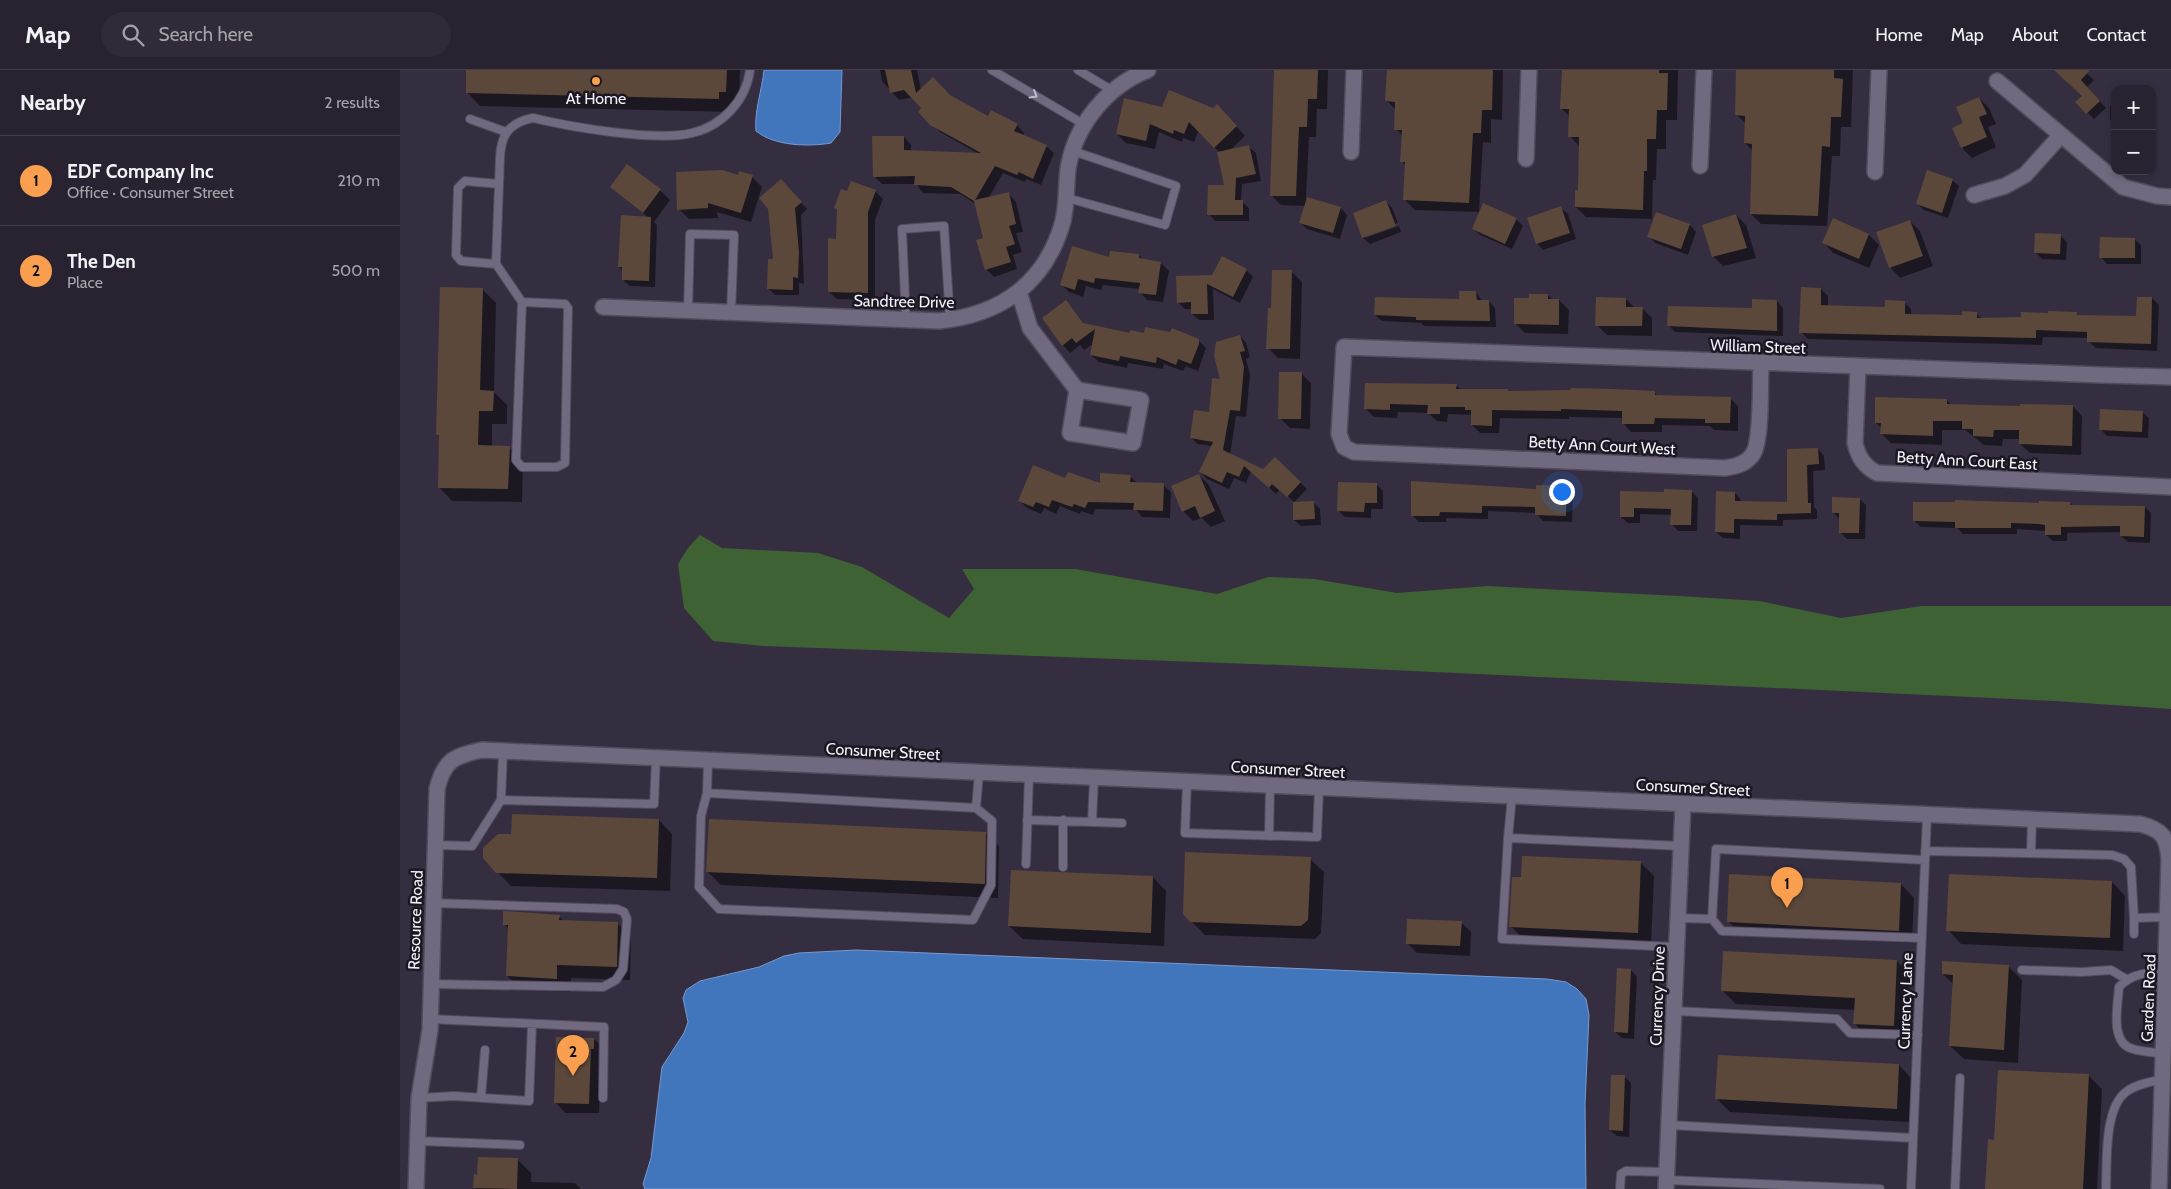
<!DOCTYPE html>
<meta charset="utf-8">
<style>
body{margin:0;font-family:Cabin,sans-serif;background:#302a39;color:#f1f3f6}
.controls{position:absolute;right:15px;top:15px;display:grid;overflow:hidden;border-radius:10px;box-shadow:0 2px 8px #0003}
.controls button{width:45px;height:45px;display:grid;place-items:center;padding:0;border:0;border-bottom:1px solid #443f4d;background:#282231;color:#f1f3f6;font:25px sans-serif}
.you{position:absolute;left:1161px;top:421px;width:18px;height:18px;margin:-12px;border:4px solid #fff;border-radius:50%;background:#1a73e8;box-shadow:0 0 0 8px #1a73e833}
.badge{display:grid;place-items:center;width:32px;height:32px;border-radius:50%;background:#fa9f4f;color:#111;font-size:16px;font-weight:700}
.pin{position:absolute;translate:-50% -41px;filter:drop-shadow(0 1px 2px #0008)}
.pin::after{content:'';position:absolute;top:26px;width:18px;height:15px;background:inherit;clip-path:polygon(0 0,100% 0,50% 100%)}
.list{margin:0;padding:0;list-style:none}
h2{display:flex;justify-content:space-between;align-items:center;height:65px;margin:0;padding:0 20px;font-size:21px}
h2 small{font-size:16px;font-weight:400;color:#a5a4ab}
.list li{display:grid;grid-template-columns:32px 1fr auto;gap:15px;align-items:center;box-sizing:border-box;height:90px;padding:0 20px;border-top:1px solid #443f4d}
.list b{display:block;font-size:19px;white-space:nowrap}
.list p{margin:0;font-size:16px;white-space:nowrap;color:#a5a4ab}
.list em{font-size:16px;font-style:normal;color:#a5a4ab}
.icon{flex:none;width:28px;height:28px;fill:none;stroke:currentColor;stroke-width:2;stroke-linecap:round;stroke-linejoin:round}
.map{position:relative;flex:none;width:1771px;height:1119px;overflow:hidden}
header{display:flex;align-items:center;gap:30px;box-sizing:border-box;height:70px;padding:0 25px;background:#282231;border-bottom:1px solid #443f4d}
header strong{font-size:24px}
nav{display:flex;gap:28px;margin-inline-start:auto;font-size:18px}
.search{width:350px;height:45px;background:#302a39;display:flex;align-items:center;gap:12px;box-sizing:border-box;padding:0 18px;border-radius:28px;color:#a5a4ab;font-size:19px}
main{display:flex}
aside{flex:1;background:#282231}
.map>svg:first-child{display:block}
</style>
<header>
<strong>Map</strong>
<div class="search"><svg class="icon" aria-label="search" viewBox="0 0 24 24"><circle cx="10" cy="10" r="6"/><path d="M15 15l6 6"/></svg>Search here</div>
<nav><a>Home</a><a>Map</a><a>About</a><a>Contact</a></nav>
</header>
<main>
<aside>
<h2>Nearby<small>2 results</small></h2>
<ul class="list">
<li><span class="badge">1</span><div><b>EDF Company Inc</b><p>Office · Consumer Street</p></div><em>210 m</em></li>
<li><span class="badge">2</span><div><b>The Den</b><p>Place</p></div><em>500 m</em></li>
</ul>
</aside>
<div class="map">
<svg width="1771" height="1119" viewBox="0 0 1771 1119">
<rect width="100%" height="100%" fill="#352e41"/>
<path fill="#3f6234" d="M300 465 322 478 418 483 462 497 549 548 574 519 562 499H675L817 524 868 507 914 509 997 523 1088 516 1279 526 1359 531 1441 548 1522 536H1771V639L1655 631 882 595 363 576 313 571 284 538 278 494 288 478Z"/>
<path fill="#4175bc" stroke="#779ad0" d="M364 0H442L440 62 431 73C409 77 374 76 356 61 354 42 362 20 364 0Z
M456 880 1147 909 1166 912 1177 919 1186 929 1189 945 1185 1034 1186 1119H245L243 1114 251 1088 262 997 284 963 288 952 283 928 286 920 300 911 359 897 384 886 399 883Z"/>
<path fill="#0007" d="M67 0H340L339 35 332 42 80 36 67 22Z
M480 0H517L521 20 550 26 589 48 617 55 624 63 623 66 646 76 654 83 641 115 626 109 625 112 603 103 588 129 609 124 616 132 623 162 616 163 622 182 613 185 617 199 594 207 586 199 584 169 576 134 560 124 523 123 516 114H482L474 106 504 67 511 75V81L579 84 540 62 520 42 523 38 513 27 499 30 482 11Z
M875 0H928L927 39H917L916 67H909L906 128 941 138 947 145 940 169 907 159 900 152 905 136 881 135 871 125Z
M988 0H1103L1102 50 1091 49V73L1083 72 1079 142 1015 140 1005 130 1006 96 1002 91 1003 66 996 59V40L987 31Z
M1163 0H1278L1277 50H1266V79H1257L1256 110H1253L1252 149 1186 147 1176 137 1180 122V77L1170 66V47L1161 38Z
M1338 0H1453L1451 57H1441L1440 86H1432L1427 156 1361 154 1351 144 1353 81 1345 73 1346 54 1337 45Z
M1663 0H1683L1694 10 1687 17 1706 38 1694 49 1677 32 1683 26Z
M1579 28 1589 38 1596 54 1588 57 1596 77 1572 88 1562 78 1565 54Z
M1710 36H1715V55L1710 50Z
M763 38 826 45 845 66 830 80 849 77 856 83 861 111 842 114 841 131 849 138V151H815L809 144 825 116 818 81 799 60 794 72 783 68 782 72 759 62 755 79 726 73 717 64Z
M1752 41 1755 43 1754 74H1752Z
M227 96 260 120 270 130 254 152 257 155 255 217 230 216 223 210V201L219 197 249 148 211 117Z
M339 107H352L362 117 351 152 317 142 318 148 289 149 279 139Z
M1552 110 1559 116 1548 148 1524 140 1517 134Z
M387 117 407 139 401 145 404 214 399 213V225H375L368 218Z
M475 121 483 129 475 150V230L437 229 429 222Z
M986 132 992 138 998 153 965 166V168L999 156 1001 162 970 174 963 168Z
M1161 138 1168 144 1176 169 1143 180 1137 173Z
M1257 143 1290 155 1296 162 1288 185 1255 173 1249 166Z
M1336 145 1346 155 1356 188 1323 196 1313 186Z
M1116 149 1123 156 1112 179 1080 165 1074 159Z
M1510 151 1520 161 1533 196 1500 208 1490 197Z
M1469 165 1479 175 1469 198 1433 183 1423 172Z
M1661 166 1667 172 1666 190 1642 189 1635 182Z
M1734 169 1741 175V194H1707L1701 187Z
M739 185 743 190 761 193 769 201 763 232 747 230 740 222V219L703 215 701 220 686 216 683 227 669 222 661 214 710 189Z
M846 200 853 207 840 233 813 219 814 250H799L792 244V239H785L778 232 813 206Z
M892 202 902 212 900 289 878 288 868 278 872 240Z
M82 219 96 233 94 322 107 335V354H92V377H109L123 391 122 432 52 431 39 417 40 367 37 364Z
M1421 219 1428 226V237L1486 238 1504 232 1511 239V245L1563 246 1576 243 1582 249H1622L1677 244 1680 246 1737 247 1752 228 1759 235 1757 281 1696 278 1688 271 1689 268 1643 267 1642 275 1408 269 1401 262Z
M1076 222 1082 231H1089L1095 238 1096 257 1024 256 1021 253 982 251 975 245 1061 230Z
M1148 225 1153 230H1159L1169 240 1168 264 1125 263 1115 253 1130 229Z
M1226 229 1235 238H1242L1252 248V266L1207 265 1197 255Z
M1377 231 1383 238V266L1275 262 1269 256 1353 240Z
M666 232 685 255 731 264 798 270 806 278 798 301 786 296 783 301 764 294 763 299 728 293 727 298 699 292 691 285 694 273 684 280 680 275 670 283 663 275Z
M840 266 846 273 850 287 846 289 850 305 846 347 836 346 830 385 864 400 875 388 907 419 894 432 880 419 876 424 851 401 846 413 834 408 829 419 807 409 800 402 812 376 798 374 791 368 810 343Z
M901 303 911 313 910 359 890 358 880 348Z
M1056 315 1061 320 1109 322 1255 323 1259 327 1330 328 1338 336V361L1314 360 1310 356 1262 355V362H1231L1223 353V348L1169 347V349L1100 348 1099 363H1080L1072 355V345L1048 344 1047 352 1037 351 1028 343 998 342 997 348 974 347 966 339Z
M1547 330 1551 335 1621 338 1673 336 1682 346 1681 385 1630 383 1620 374V369H1603L1602 376 1584 375 1565 360H1542V375L1491 373 1482 364V359L1476 353Z
M1742 342 1749 348 1748 368 1707 366 1701 360Z
M1418 379 1424 386 1425 400 1413 401 1414 437 1417 440V449L1383 450V456L1340 455V469L1323 468 1316 462 1335 423 1341 430V433H1388V380Z
M799 405 809 415 825 451 811 457 802 448 793 451 783 441Z
M730 406 738 414 763 415 771 422 770 448 742 447 736 440 695 439 693 445 681 441 680 444 660 436 656 444 644 438 641 444 627 438 619 430 666 410 701 415Z
M976 414 983 421V439H971V448L945 447 939 441Z
M1167 417 1173 423 1172 452 1143 451 1136 443 1088 441V449L1046 448V452H1019L1012 445 1137 420Z
M1291 421 1298 428 1297 461H1278L1272 454V445L1240 444V453H1228L1221 447 1222 422 1265 423Z
M1459 429 1466 435 1465 469H1447L1440 462 1439 449 1433 442Z
M914 433 920 439 921 455 901 456 894 450Z
M1669 433 1673 436 1745 437 1751 443 1750 473 1728 472 1721 466 1722 462 1667 463V471H1653L1646 465V461L1617 459V464H1563L1557 458 1521 457 1514 451Z
M259 750 272 764 270 821 111 816 84 788 112 766Z
M586 763 599 776 598 828 321 815 308 802Z
M910 789 924 802 921 863 915 869 805 865 791 851Z
M1240 792 1254 806 1251 876 1124 870 1111 856Z
M753 807 766 821 764 876 623 869 609 856Z
M1712 812 1725 826 1723 881 1561 874 1548 860Z
M1501 814 1514 828 1512 873 1341 865 1328 851Z
M159 846 164 852 218 854 231 867 230 910 171 908 170 922 121 919 107 906 109 859 104 854Z
M1061 852 1071 862 1070 886 1017 883 1007 873Z
M1497 891 1510 904 1507 969 1468 967 1455 954V940L1336 934 1322 920Z
M1544 893 1609 897 1622 910 1618 993 1564 989 1550 976 1554 915 1543 904Z
M1231 900 1237 907 1234 969 1222 968 1215 962Z
M194 969 204 979 201 989 199 1043H165L155 1032Z
M1499 995 1512 1009 1510 1052 1330 1042 1317 1029Z
M1688 1005 1702 1019 1697 1119H1587Z
M1225 1007 1231 1013 1229 1067 1217 1066 1210 1060Z
M118 1090 131 1103V1112L175 1113 181 1119H76L74 1117 78 1106Z"/>
<path fill="#5c483a" d="M66 0H327L326 22H319V29L66 23Z
M485 0H511L516 23 533 7 550 25 588 46 591 40 618 54 614 61 647 75 633 109 619 102 617 105 595 96 575 130 609 122 616 154 609 156 615 174 606 177 611 192 585 200 576 170 583 168 574 131 551 117 514 115 515 106 473 107 472 66H504V80L581 83 530 55 518 42 521 38 504 20 490 23Z
M874 0H918L917 29H908L907 57H899L896 126H870Z
M987 0H1093L1092 40H1082L1081 63H1073L1069 133 1003 130 1005 92H1000L1002 60H994L995 32 985 31Z
M1162 0H1259V3H1268L1267 40H1257L1256 69H1247V101H1244L1243 140 1175 137V120H1178L1179 67H1168L1169 39H1160Z
M1336 0H1434V8L1443 9 1441 47H1431L1430 77 1422 76 1418 146 1350 144 1352 74 1344 73 1345 46 1335 45Z
M1654 0H1690L1681 10 1700 31 1686 44 1675 32 1682 26Z
M769 20 813 38 817 34 837 56 814 78 789 52 784 64 774 60 773 64 750 54 746 71 716 64 724 28 762 37Z
M1579 27 1587 44 1579 47 1587 67 1561 78 1552 58 1563 53 1556 37Z
M849 75 856 104 836 108 835 130H843V145H807L808 115H824L817 82Z
M227 94 261 119 243 143 210 117Z
M322 100 338 105 339 101 353 105 341 143 308 133V138L277 140 276 102Z
M1527 100 1553 109 1542 143 1516 134Z
M381 109 402 132 395 138 399 182 398 208 393 207V220L367 219 368 189H373L368 139 359 128Z
M451 111 476 120 468 142V223L428 222V168L436 169 437 139 434 138 441 119 447 121Z
M907 127 941 137 933 163 899 153Z
M986 130 996 156 962 168 953 143Z
M1083 133 1117 148 1105 174 1072 159Z
M1161 136 1170 163 1136 174 1127 148Z
M1256 142 1290 154 1281 179 1247 167Z
M1336 144 1347 178 1312 187 1302 155Z
M221 145 251 147 249 211 222 210V197H218Z
M1433 148 1469 164 1459 189 1422 173Z
M1510 150 1523 186 1489 198 1476 162Z
M1635 163 1661 164 1660 184 1634 183Z
M1700 167 1735 168V188H1699Z
M672 176 709 187 710 181 739 184V188L761 192 756 225 738 223 740 213 695 208 694 213 678 209 675 220 660 215Z
M822 186 847 199 833 227 807 214 808 244H791V232L777 233 776 206 812 205Z
M872 200H892L890 279H866L868 238H871Z
M40 217 83 218 80 320 94 321 93 341H79L78 375 110 376 108 419 38 418 39 365H36Z
M1401 217 1421 218V235L1485 237V230L1505 231V244L1562 245V241L1577 242V248L1621 247V242L1648 243V241L1677 242V245L1736 246 1737 227H1752L1751 274 1687 272V262L1636 260V268L1399 263Z
M1059 221H1076L1077 230H1089L1090 251 1016 250V247L974 245 975 227 1059 229Z
M1129 224H1148V229H1159V255L1114 254V228H1129Z
M1196 227 1226 228V237H1243L1242 256H1195Z
M1352 229 1377 230V261L1267 256 1268 236 1352 238Z
M666 230 683 253 730 263V260L744 263 745 257 770 262 772 258 799 269V274L791 294 778 289 776 295 757 287 756 293 720 286 719 291 690 285 695 259 676 273 672 268 662 276 642 248Z
M840 265 845 281 840 282 844 297 840 341 830 340 823 380 863 399 875 387 901 412 887 427 872 414 869 418 844 396 839 407 827 402 822 413 799 402 813 372 790 368 794 340 809 342 812 308 820 309 814 286 816 272Z
M879 302H902L901 349H878Z
M965 313 1057 314 1056 319H1108V321L1170 320 1171 318 1213 319 1255 321V325L1331 327 1330 353H1305V349L1255 348 1254 354H1222V341L1161 339V341L1092 340V356L1071 355V340H1065V337H1040V344H1027L1028 335 990 334V340L964 339Z
M1475 327 1547 329V334L1620 336V334L1673 335 1672 376 1619 374V360H1594L1593 367 1573 366V359H1562V351H1533V366L1480 364 1481 353H1475Z
M1700 339 1743 341 1742 362 1699 360Z
M1418 378 1419 394 1407 395 1408 433H1411V443L1377 444V450L1334 449V463L1315 462 1316 421 1335 422V431L1387 432V379Z
M633 395 665 408 668 402 700 413V403L731 405 730 412 764 413 763 441 733 440 734 433 688 432 685 438 674 434 672 437 652 430 649 437 636 432 633 437 618 431Z
M799 404 815 441 800 448 795 436 782 442 771 416Z
M1011 411 1136 419V415L1167 416 1166 446 1135 445V437L1082 436V443L1040 442 1039 446H1011Z
M938 412 977 413V433H965L964 442 937 441Z
M1264 419 1292 420 1291 455H1270L1271 439 1234 438V447H1220V421L1264 422Z
M1432 427 1460 428 1459 463H1439V443H1432Z
M1555 430 1639 433V431L1670 432V435L1745 436 1744 467 1720 466V456L1661 457V465H1645V455L1639 454 1611 453V458H1555V452L1513 451V432H1555Z
M914 431 915 449 893 450V432Z
M112 744 259 749 257 808 96 803 83 788V778L98 764H111Z
M309 749 586 762 585 814 306 802Z
M785 782 911 787 908 850 901 856 790 852 783 844Z
M1122 786 1241 791 1238 863 1109 857 1112 807H1121Z
M611 800 753 806 751 863 608 856Z
M1329 804 1501 813 1499 861 1327 852Z
M1549 804 1712 811 1710 868 1546 861Z
M103 841 160 845 159 850 218 852 217 897 157 895V909L106 906 108 855H103Z
M1007 849 1062 851 1060 876 1006 874Z
M1323 881 1497 890 1494 956 1453 954 1455 928 1321 921Z
M1542 891 1609 895 1604 980 1549 976 1553 905 1542 904Z
M1217 898 1231 899 1228 963 1214 962Z
M156 967 194 968V979H191L189 1034 154 1033Z
M1318 985 1499 994 1497 1039 1315 1029Z
M1598 1000 1689 1004 1683 1119H1585L1588 1069 1594 1070Z
M1211 1005H1225L1223 1061 1209 1060Z
M78 1087 118 1088 117 1119 73 1118 74 1104 77 1105Z"/>
<g fill="none" stroke-linecap="round" stroke-linejoin="round">
<defs>
<path id="service" d="M592 0 685 55
M678 0 713 21
M70 49 106 62
M99 114C101 82 95 55 133 48 171 57 256 72 292 63 322 56 346 31 350 0
M667 128 765 155 776 116 673 81
M96 194 99 114 65 111 58 118 56 185 61 191 96 194 122 232 165 234 168 238 165 393 157 397H122L116 390 122 232
M288 241 290 164 334 165 331 243
M506 250 502 159 544 156 550 250
M308 690 307 723 576 738 579 703
M787 712 785 763 917 767 919 718
M307 723 301 746 299 817 319 839 573 850 591 815 592 751 576 738
M1112 726 1108 768 1281 776
M101 730 103 681
M627 750 692 752 694 708
M692 752 722 753
M869 766 870 715
M1108 768 1102 869 1276 877
M35 775 72 776 101 730 254 734 256 688
M1525 781 1712 785 1724 789 1731 797 1734 848 1768 847
M1631 783 1632 749
M626 794 629 705
M663 797V750
M1278 848 1312 849 1316 779 1525 790
M1312 849 1322 861 1521 868
M1734 864V848
M1622 900 1682 902 1711 900 1726 909
M31 914 203 917 216 910 223 899 227 849 224 842 217 839 33 833
M1274 941 1437 949 1450 963 1518 965
M30 949 204 957 203 1028
M1764 984C1754 982 1742 982 1733 979 1709 973 1718 935 1719 917 1732 903 1748 902 1766 903
M81 1027 85 980
M19 1028 54 1026 129 1031 132 954
M1269 1055 1513 1068
M18 1071 120 1075
M1266 1110 1480 1119
M1220 1119 1221 1104 1226 1101 1266 1102
M1511 1119 1527 745
M1555 1119 1560 1008
M1706 1119C1707 1093 1704 1038 1726 1022 1736 1014 1751 1012 1763 1009"/>
<path id="minor" d="M1597 11 1723 117 1757 126 1771 127
M951 82 954 0
M1126 89 1129 0
M1300 96 1304 0
M1475 102 1479 0
M1574 125 1605 116 1625 105 1661 65
M619 222 630 258 677 320 670 363 733 373 741 330 677 320
M203 237 539 251C601 245 646 213 663 151 667 134 666 116 668 99 675 55 707 16 748 0
M1361 293C1360 313 1362 370 1353 384 1346 394 1337 396 1325 398L954 382 944 377 939 364 944 277C1219 288 1495 299 1771 307
M1458 297 1455 373C1458 387 1464 396 1477 403L1771 417
M16 1119 19 1028 30 960 37 719C44 690 54 686 82 680L1740 754C1763 760 1767 767 1769 789L1759 1119
M1266 1119 1283 734"/>
</defs>
<use href="#service" stroke="#514b5b" stroke-width="10"/>
<use href="#minor" stroke="#514b5b" stroke-width="18"/>
<use href="#service" stroke="#71697f" stroke-width="8"/>
<use href="#minor" stroke="#71697f" stroke-width="15"/>
</g>
<defs><path id="oneway-chevron" d="M-2-3.5L2.5 0L-2 3.5" fill="none" stroke-width="1.6" stroke-linecap="round" stroke-linejoin="round" transform="scale(1.25)"/></defs>
<use stroke="#c0bbcb" href="#oneway-chevron" transform="translate(634 25) rotate(31)"/>
<circle fill="#fa9f4f" stroke="#1b1821" stroke-width="2" cx="196" cy="11" r="5"/>
<g text-anchor="middle" stroke-width="5" stroke-linejoin="round" paint-order="stroke">
<g font-size="16" fill="#f5f1fe" stroke="#1b1821">
<text x="196" y="34">At Home</text>
</g>
<g font-size="16" fill="#f5f1fe" stroke="#1b1821">
<text transform="translate(504 231) rotate(1)" y="6">Sandtree Drive</text>
<text transform="translate(1358 276) rotate(2)" y="6">William Street</text>
<text transform="translate(1202 375) rotate(3)" y="6">Betty Ann Court West</text>
<text transform="translate(1567 390) rotate(3)" y="6">Betty Ann Court East</text>
<text transform="translate(483 681) rotate(3)" y="6">Consumer Street</text>
<text transform="translate(888 699) rotate(3)" y="6">Consumer Street</text>
<text transform="translate(1293 717) rotate(3)" y="6">Consumer Street</text>
<text transform="translate(15 850) rotate(-88)" y="6">Resource Road</text>
<text transform="translate(1257 926) rotate(-88)" y="6">Currency Drive</text>
<text transform="translate(1748 928) rotate(-88)" y="6">Garden Road</text>
<text transform="translate(1505 931) rotate(-88)" y="6">Currency Lane</text>
</g>
</g>
</svg>
<div class="controls">
<button>+</button>
<button>−</button>
</div>
<div class="you"></div>
<div class="pin badge" style="left:1387px;top:838px">1</div>
<div class="pin badge" style="left:173px;top:1006px">2</div>
</div>
</main>
